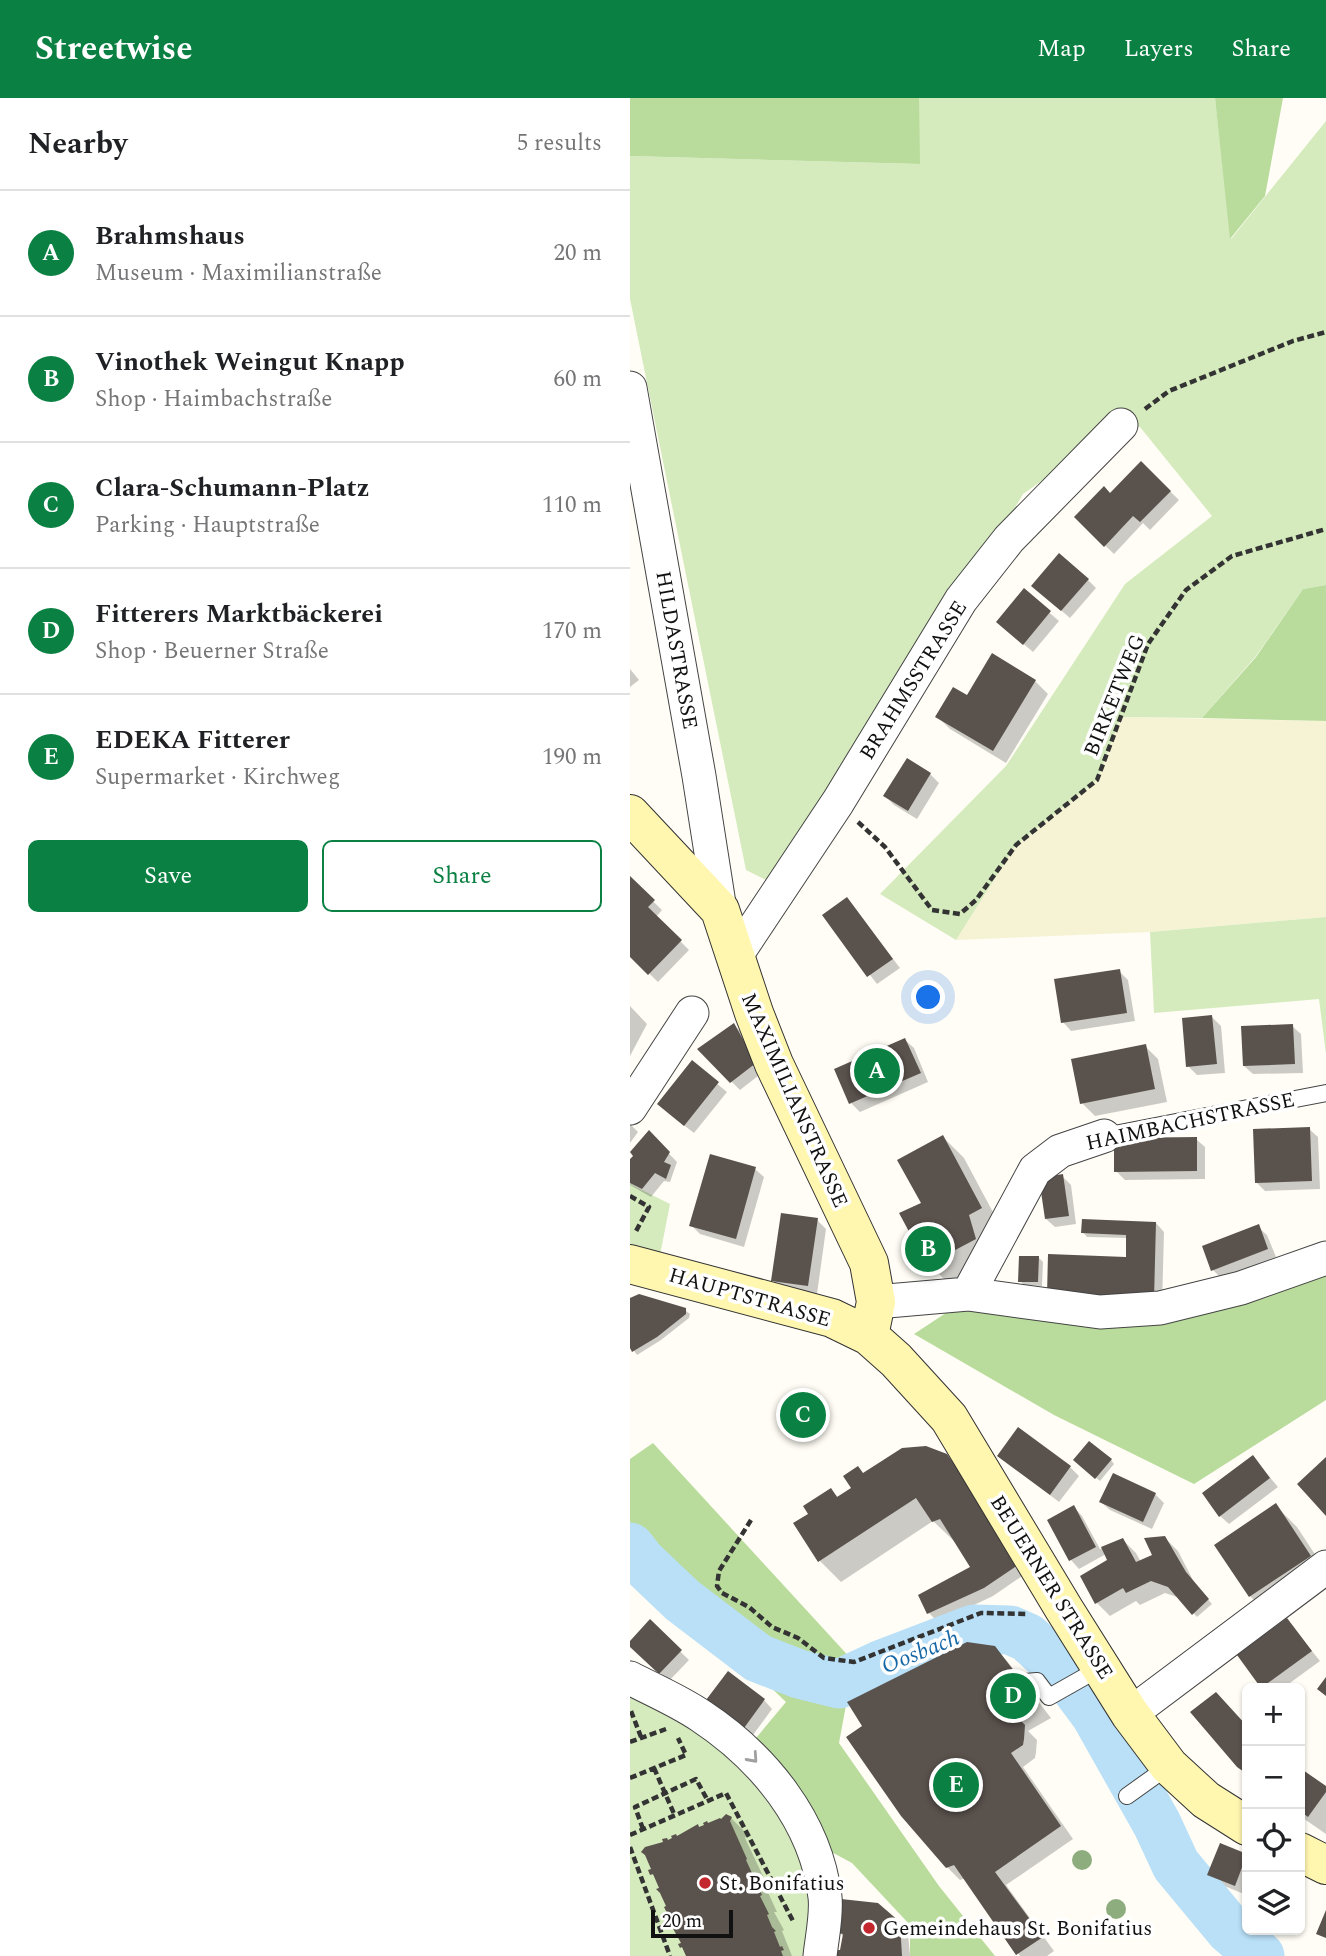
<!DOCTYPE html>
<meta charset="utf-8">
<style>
body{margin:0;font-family:Spectral,serif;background:#f2f2f2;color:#202124}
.controls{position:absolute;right:21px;bottom:21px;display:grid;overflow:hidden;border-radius:10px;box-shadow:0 2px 5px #0004}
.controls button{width:63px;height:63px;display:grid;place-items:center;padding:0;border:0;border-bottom:2px solid #e0e0e0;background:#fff;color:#202124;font:35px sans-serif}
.scale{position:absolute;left:21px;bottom:18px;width:82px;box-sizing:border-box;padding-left:7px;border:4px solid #111;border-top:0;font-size:19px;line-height:24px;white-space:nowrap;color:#111;-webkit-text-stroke:5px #fff;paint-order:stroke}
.you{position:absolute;left:299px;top:900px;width:24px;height:24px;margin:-18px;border:5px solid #fff;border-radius:50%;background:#1a73e8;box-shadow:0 0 0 10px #1a73e833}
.badge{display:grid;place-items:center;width:46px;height:46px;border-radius:50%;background:#0b8043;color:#fff;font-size:23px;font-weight:700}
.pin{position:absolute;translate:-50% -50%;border:4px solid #fff;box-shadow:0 2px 7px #0006}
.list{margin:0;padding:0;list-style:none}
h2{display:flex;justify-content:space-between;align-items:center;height:91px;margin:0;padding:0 28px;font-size:30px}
h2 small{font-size:23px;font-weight:400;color:#757577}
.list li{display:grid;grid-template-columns:46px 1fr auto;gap:21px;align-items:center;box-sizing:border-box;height:126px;padding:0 28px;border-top:2px solid #e0e0e0}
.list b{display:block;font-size:26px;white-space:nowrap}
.list p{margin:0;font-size:23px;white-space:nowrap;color:#757577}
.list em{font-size:23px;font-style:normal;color:#757577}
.actions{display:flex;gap:14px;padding:21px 28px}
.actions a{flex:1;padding:16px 0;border:2px solid #0b8043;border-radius:10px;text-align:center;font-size:24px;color:#0b8043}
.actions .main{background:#0b8043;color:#fff}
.icon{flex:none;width:38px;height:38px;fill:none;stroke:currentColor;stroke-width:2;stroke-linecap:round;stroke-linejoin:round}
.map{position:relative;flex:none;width:696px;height:1858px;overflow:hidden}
header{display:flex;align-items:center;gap:42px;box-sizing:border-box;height:98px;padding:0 35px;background:#0b8043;color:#fff}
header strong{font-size:33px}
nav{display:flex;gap:38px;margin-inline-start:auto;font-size:24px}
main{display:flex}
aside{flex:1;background:#fff}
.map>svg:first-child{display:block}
</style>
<header>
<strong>Streetwise</strong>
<nav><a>Map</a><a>Layers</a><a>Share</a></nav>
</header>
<main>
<aside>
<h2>Nearby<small>5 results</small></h2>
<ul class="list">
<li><span class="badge">A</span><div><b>Brahmshaus</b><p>Museum · Maximilianstraße</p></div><em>20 m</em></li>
<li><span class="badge">B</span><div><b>Vinothek Weingut Knapp</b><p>Shop · Haimbachstraße</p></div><em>60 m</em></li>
<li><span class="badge">C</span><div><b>Clara-Schumann-Platz</b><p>Parking · Hauptstraße</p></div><em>110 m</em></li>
<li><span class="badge">D</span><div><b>Fitterers Marktbäckerei</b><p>Shop · Beuerner Straße</p></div><em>170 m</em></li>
<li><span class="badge">E</span><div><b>EDEKA Fitterer</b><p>Supermarket · Kirchweg</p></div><em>190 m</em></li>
</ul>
<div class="actions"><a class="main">Save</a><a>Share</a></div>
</aside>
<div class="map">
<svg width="696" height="1858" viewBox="0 0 696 1858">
<rect width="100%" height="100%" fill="#fffdf5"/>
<path fill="#f6f3d4" d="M491 619 696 623V819L520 834 326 842 386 747 467 682Z"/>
<path fill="#d5ebbd" d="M289 0H585L601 141 696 23V487L673 491 626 558 572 620 491 619 467 682 386 747 326 842 250 796 376 668 495 486 582 418 510 329 491 327 393 396 331 502 140 784 116 772 0 201V58L289 66Z
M696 819V956L689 901 524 915 520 834Z
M0 1086 40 1106 30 1157 0 1146Z
M0 1580 70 1617 181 1743 182 1858H0Z"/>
<path fill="#b9dc9c" d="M0 0H289L290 66 0 58Z
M585 0H653L635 98 600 141Z
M696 487V623L572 620 626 559 673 491Z
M696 1160V1302L564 1386 424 1317 284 1236 325 1209 470 1214Z
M23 1345 224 1564 209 1645 309 1788 365 1858H280V1827L222 1765 181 1743 116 1652 156 1604 0 1455V1361Z"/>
<path fill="#0003" d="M511 365 549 402 520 432 513 425 484 456 446 419 480 397Z
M458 482 466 490 440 520 412 496Z
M394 493 429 523 403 554 377 532Z
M0 571 9 582 0 589Z
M405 583 418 596 376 665 320 631 307 618Z
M300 676 309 685 287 721 264 707 255 698Z
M0 781 32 812 26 819 59 852 28 884 0 857Z
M217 801 270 870 247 886 194 818Z
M489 873 498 882 505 923 441 933 433 924Z
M0 908 17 926 0 958Z
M582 919 591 928 595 975 567 977 558 968Z
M104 927 113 936 133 974 110 992 70 952Z
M662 928 671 936 673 975 623 976 614 968Z
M275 942 284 950 298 984 230 1014 221 1005Z
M515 948 528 961 537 1004 465 1018 452 1005Z
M62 965 97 994 64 1035 38 1015Z
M0 1026 8 1034 0 1045Z
M679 1031 688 1039 690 1091 635 1093 626 1084Z
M19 1035 47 1064 40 1084 34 1083 21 1099 0 1087V1064Z
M313 1039 334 1060 372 1131 366 1162 320 1187 299 1166 293 1105Z
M566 1041 575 1049V1081L495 1082 486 1073Z
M125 1071 134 1079 114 1149 70 1136 61 1127Z
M432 1078 441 1087 446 1126 425 1129 416 1121Z
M187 1122 196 1131 187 1196 152 1191 143 1182Z
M526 1125 534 1134 532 1209 497 1161 498 1140 457 1139 453 1134Z
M628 1129 637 1137 646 1159 591 1180 583 1172Z
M409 1160 413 1164 412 1188 394 1187 390 1183Z
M0 1203 55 1212 60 1216 59 1220 31 1242 7 1257 0 1247Z
M316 1358 338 1379 395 1476 363 1498 308 1524 299 1515 290 1497 343 1470 325 1444 303 1423 211 1484 190 1463 181 1417 201 1392 209 1400 223 1390 234 1377Z
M369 1358 440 1369 449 1378 429 1404Z
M623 1359 648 1389 599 1426 590 1418Z
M481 1362 484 1366 470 1383 449 1366Z
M525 1396 534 1405 522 1431 480 1412 471 1404Z
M646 1408 667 1429 696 1473 641 1519 620 1498Z
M444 1409 452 1418 470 1451 493 1442 506 1455 511 1464 524 1457 535 1440 548 1453 566 1488 582 1506 567 1519 550 1500 535 1495 510 1507 506 1503 480 1518 467 1505 480 1463 476 1456 449 1471 441 1462 419 1423Z
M657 1522 690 1563 653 1590H634L609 1558Z
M20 1524 59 1562 39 1583 0 1547Z
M364 1550 377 1563 421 1620 398 1633 407 1642 406 1654 405 1660 393 1669 443 1741 376 1787 424 1853 417 1858H390L335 1780 330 1782 317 1769Z
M134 1602 142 1611 123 1637 87 1611Z
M670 1672 696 1691V1736L670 1718Z
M101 1720 117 1736 115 1740 133 1778 131 1779 147 1814H144L154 1832 152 1833 162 1858H58L52 1849 51 1847 53 1846 39 1809 26 1780 22 1776 38 1744Z
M591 1747 617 1759V1802L613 1798 614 1796 587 1785 579 1776Z
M269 1826 278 1835 280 1858H206L212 1854 214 1839 210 1835Z"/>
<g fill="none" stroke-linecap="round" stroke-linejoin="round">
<path stroke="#b9e0f7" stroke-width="49" d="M0 1449 11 1463 52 1502 128 1560 169 1576 209 1586 250 1567 344 1531 380 1532 398 1540 433 1573 465 1616 527 1726 546 1767 600 1832 630 1858"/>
</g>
<path fill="#5a524d" d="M511 363 541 393 510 424 503 418 474 449 444 419 474 388 480 395Z
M429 455 459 481 431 513 401 488Z
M394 490 421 513 393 547 366 524Z
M362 555 406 582 363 653 305 619 323 589 337 597Z
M277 660 301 675 278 713 253 698Z
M0 778 25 802 18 809 52 842 18 877 0 859Z
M217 799 263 861 237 879 192 817Z
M490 871 497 915 431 925 424 881Z
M582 917 587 966 556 969 552 920Z
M104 925 126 965 100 985 67 951Z
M663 926 665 966 613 968 611 928Z
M275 940 291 975 219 1006 204 971Z
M516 946 525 991 450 1006 441 961Z
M62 962 89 984 54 1028 27 1006Z
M680 1029 682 1083 625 1085 623 1031Z
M19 1032 40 1054 34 1064 41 1067 36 1081 25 1075 12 1091 0 1085V1061L3 1058 0 1054Z
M313 1037 352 1110 339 1117 346 1141 297 1167 269 1115 291 1105 267 1062Z
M567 1039V1073L484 1074V1040Z
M80 1056 126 1069 106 1141 59 1128Z
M433 1076 439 1118 415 1121 409 1080Z
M151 1115 188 1120 178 1188 141 1183Z
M452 1121 526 1124 524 1201 417 1197 418 1156 496 1159V1137L451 1135Z
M629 1126 638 1151 581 1173 572 1148Z
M389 1158H409L408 1184H388Z
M9 1196 56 1210V1216L27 1239 2 1254 0 1250V1200Z
M388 1329 441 1368 420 1397 367 1358Z
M459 1343 482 1361 465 1381 443 1362Z
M296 1348 317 1356 353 1407 388 1467 354 1490 297 1516 288 1497 340 1469 310 1421 302 1424 286 1400 188 1464 163 1425 178 1416 173 1408 201 1390 207 1399 221 1390 213 1378 228 1368 233 1375 272 1350Z
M623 1357 640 1380 589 1419 572 1395Z
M696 1359V1418L667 1386Z
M483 1375 526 1395 513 1424 469 1404Z
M646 1405 681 1458 619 1499 584 1447Z
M444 1407 466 1449 439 1463 417 1422Z
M535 1438 556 1474 579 1501 562 1517 538 1489 521 1483 496 1495 493 1490 465 1506 450 1478 477 1462 471 1449 493 1440 506 1464 522 1457 514 1440Z
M657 1520 682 1553 631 1590 607 1557Z
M20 1521 52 1552 29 1576 0 1549V1543Z
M337 1544 365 1548 409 1606 387 1619 395 1627 394 1641 393 1647 381 1655 431 1728 365 1774 413 1839 386 1857 324 1767 316 1770 271 1718 216 1639 232 1628 217 1604Z
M98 1573 135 1601 114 1630 76 1602Z
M696 1579V1598L687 1591Z
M586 1594 617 1628V1676L607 1669 560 1614Z
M670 1670 696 1688V1694L678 1719 670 1713Z
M96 1716 102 1719 100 1723 117 1761 116 1762 132 1797 130 1798 139 1816 137 1817 142 1829 146 1833 144 1834 150 1849 152 1848 154 1852 151 1853 153 1858H56L52 1849 50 1850 48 1846 51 1845 41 1827H43L34 1809 36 1808 30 1795 26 1791 29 1790 23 1776 20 1777 18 1772 21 1771 15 1757 11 1754 15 1749 33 1744 32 1741 37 1740 38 1742 42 1740 41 1738 46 1736 47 1738 68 1726 69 1729 74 1727 73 1725 77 1723 78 1725 90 1720 91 1721Z
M590 1745 617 1756 605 1788 577 1777Z
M211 1801 248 1805 270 1824 272 1858H204L205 1852H210L213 1836 208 1835Z
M696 1812V1840L686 1836Z"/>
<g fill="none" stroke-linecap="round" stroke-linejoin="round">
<defs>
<path id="lane" d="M474 1038 696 995
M395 1584 407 1583 419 1599 472 1569
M497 1698 539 1668"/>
<path id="street" d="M0 290 69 678 90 812
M105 859 208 704 331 502 379 441 491 327
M0 1010 62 915
M338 1196 405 1072 430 1053 474 1038
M246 1204 338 1196 470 1214 530 1210 611 1190 696 1160
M0 1580C23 1592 49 1603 71 1618 133 1659 186 1723 195 1799 197 1817 192 1839 190 1858
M500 1616 696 1469"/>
<path id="secondary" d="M0 716 90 812 124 915 144 966 239 1165 246 1204 239 1238
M0 1166 202 1220 239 1238 266 1262 319 1320 434 1511 500 1616 539 1668 576 1702 617 1728
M670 1754 696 1767"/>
</defs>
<use href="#lane" stroke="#444" stroke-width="18"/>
<use href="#street" stroke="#444" stroke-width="35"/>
<use href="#secondary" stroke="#333" stroke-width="40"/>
<path stroke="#333" stroke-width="4.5" stroke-dasharray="7 3.5" stroke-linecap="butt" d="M515 311 539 293 663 243 696 234
M228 724 255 749 302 812 330 816 346 802 386 747 467 682 518 546 556 492 602 458 696 431
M0 1098 19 1109 5 1135
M121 1422 89 1473 87 1488 92 1495 119 1509 142 1529 168 1540 194 1560 224 1564 351 1515 398 1516
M1 1613 11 1639
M0 1644 36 1631
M24 1670 45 1718
M0 1680 56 1657 48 1640
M13 1731 5 1709 66 1681 78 1703
M0 1737 96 1695 163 1823
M0 1749 40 1858"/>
<use href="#lane" stroke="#fff" stroke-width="16"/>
<use href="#street" stroke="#fff" stroke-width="33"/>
<use href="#secondary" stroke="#fff6b0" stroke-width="38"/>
</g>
<g fill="#8dad7f">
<circle cx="452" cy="1762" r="10"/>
<circle cx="486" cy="1811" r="10"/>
</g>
<defs><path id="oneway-chevron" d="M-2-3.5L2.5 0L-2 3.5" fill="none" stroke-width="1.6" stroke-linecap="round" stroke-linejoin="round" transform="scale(1.75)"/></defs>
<use stroke="#a0a0a0" href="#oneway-chevron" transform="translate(123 1660) rotate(48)"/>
<g fill="#c4262e" stroke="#fff" stroke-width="2.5">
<circle cx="75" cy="1785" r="7"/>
<circle cx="239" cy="1830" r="7"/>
</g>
<g text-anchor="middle" stroke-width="7" stroke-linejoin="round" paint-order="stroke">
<g font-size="21" fill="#111" stroke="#fff">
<text transform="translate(47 552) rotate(80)" y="7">HILDASTRASSE</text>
<text transform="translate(283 582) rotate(-58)" y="7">BRAHMSSTRASSE</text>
<text transform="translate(484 597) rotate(-68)" y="7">BIRKETWEG</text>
<text transform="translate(165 1002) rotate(66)" y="7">MAXIMILIANSTRASSE</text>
<text transform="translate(560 1023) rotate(-12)" y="7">HAIMBACHSTRASSE</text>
<text transform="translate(120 1199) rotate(16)" y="7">HAUPTSTRASSE</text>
<text transform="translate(422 1489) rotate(58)" y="7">BEUERNER STRASSE</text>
</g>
<g font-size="21" fill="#111" stroke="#fff" text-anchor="start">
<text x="89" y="1792">St. Bonifatius</text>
<text x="253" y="1837">Gemeindehaus St. Bonifatius</text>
</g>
<g font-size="23" font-style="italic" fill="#1768a6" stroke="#fff">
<text transform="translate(290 1553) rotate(-22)" y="8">Oosbach</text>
</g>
</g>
</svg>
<div class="controls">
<button>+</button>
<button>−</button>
<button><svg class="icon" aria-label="locate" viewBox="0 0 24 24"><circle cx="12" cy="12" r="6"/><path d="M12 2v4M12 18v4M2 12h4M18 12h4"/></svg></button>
<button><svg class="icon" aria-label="layers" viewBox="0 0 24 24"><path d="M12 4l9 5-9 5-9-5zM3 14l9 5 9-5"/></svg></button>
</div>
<div class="scale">20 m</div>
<div class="you"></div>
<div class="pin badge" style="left:247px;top:973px">A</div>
<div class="pin badge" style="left:298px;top:1151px">B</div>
<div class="pin badge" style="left:173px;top:1317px">C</div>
<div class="pin badge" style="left:383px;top:1598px">D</div>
<div class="pin badge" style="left:326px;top:1687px">E</div>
</div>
</main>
